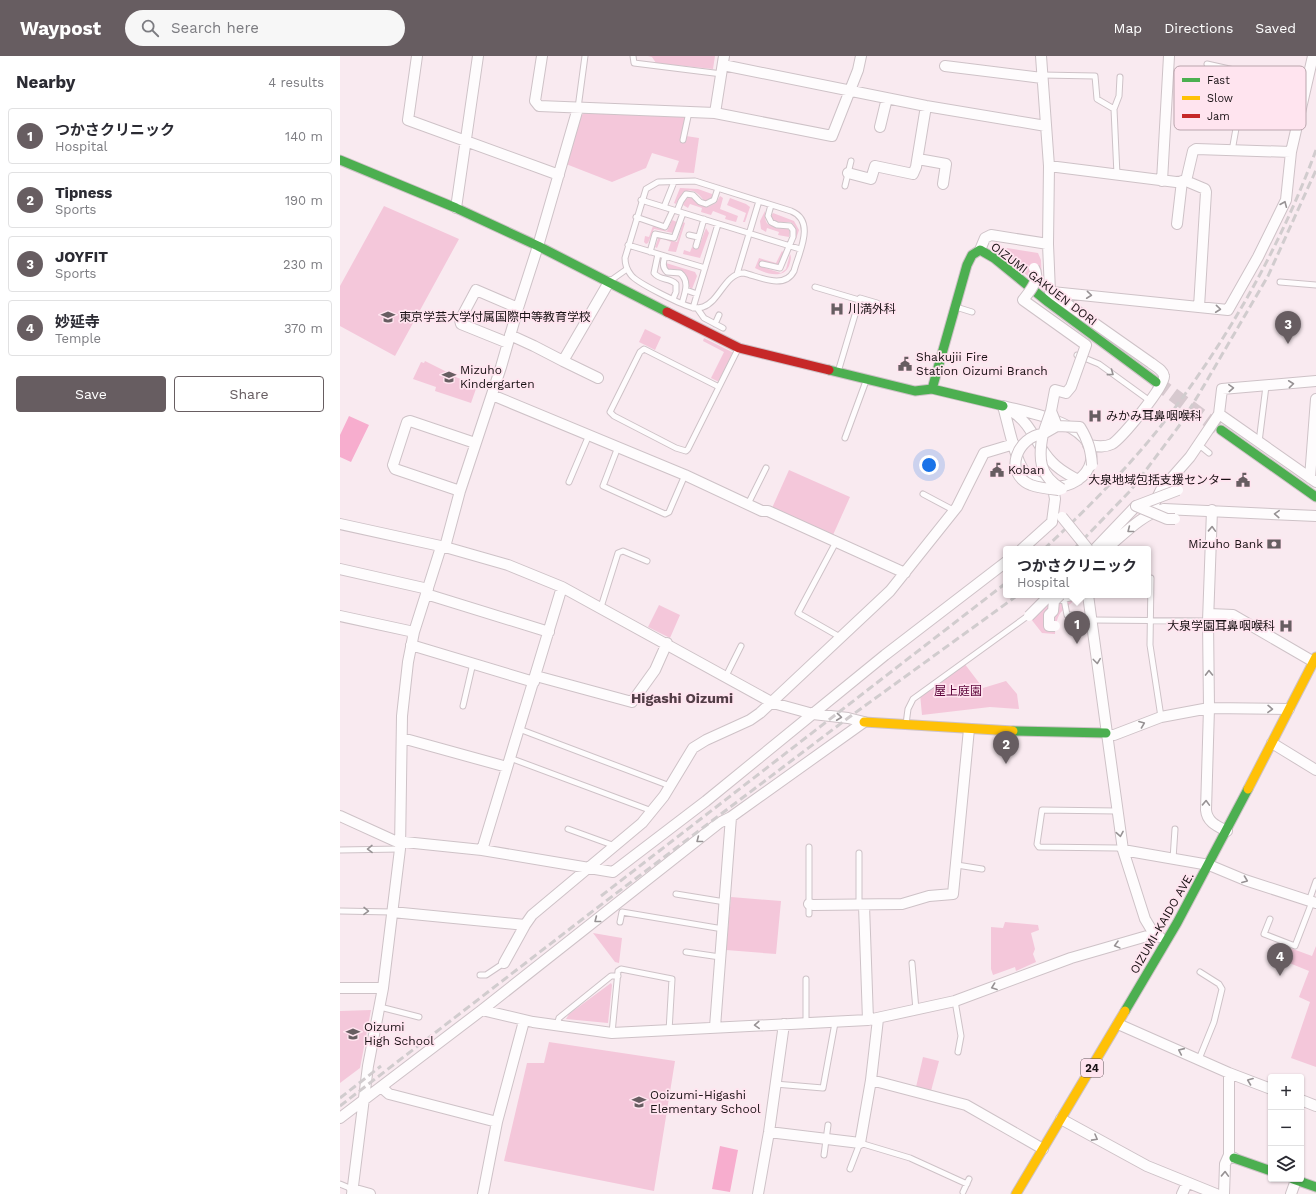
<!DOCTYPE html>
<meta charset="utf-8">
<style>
body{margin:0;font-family:"Work Sans","Noto Sans JP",sans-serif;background:#f7f7f7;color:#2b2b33}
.controls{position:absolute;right:12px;bottom:12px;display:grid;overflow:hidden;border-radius:4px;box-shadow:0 1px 3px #0004}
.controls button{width:36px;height:36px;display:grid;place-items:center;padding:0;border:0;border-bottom:1px solid #e1e1e2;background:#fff;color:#2b2b33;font:20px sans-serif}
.you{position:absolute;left:589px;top:409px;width:14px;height:14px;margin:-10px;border:3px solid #fff;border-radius:50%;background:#1a73e8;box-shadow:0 0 0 6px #1a73e833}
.badge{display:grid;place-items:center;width:26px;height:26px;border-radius:50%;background:#675d61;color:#fff;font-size:13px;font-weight:700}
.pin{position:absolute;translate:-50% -33px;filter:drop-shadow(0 1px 2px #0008)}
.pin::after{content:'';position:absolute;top:21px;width:14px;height:12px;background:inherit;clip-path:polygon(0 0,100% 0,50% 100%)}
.popup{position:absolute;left:663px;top:490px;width:148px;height:52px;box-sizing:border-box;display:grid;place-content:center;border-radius:4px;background:#fff;filter:drop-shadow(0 1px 3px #0005);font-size:13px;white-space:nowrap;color:#7c7c81}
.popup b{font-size:15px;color:#2b2b33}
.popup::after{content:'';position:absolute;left:50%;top:100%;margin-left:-8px;border:8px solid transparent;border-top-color:#fff}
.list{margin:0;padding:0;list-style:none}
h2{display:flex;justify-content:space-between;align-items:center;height:52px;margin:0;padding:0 16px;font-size:17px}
h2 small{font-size:13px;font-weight:400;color:#7c7c81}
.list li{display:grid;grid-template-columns:26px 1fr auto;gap:12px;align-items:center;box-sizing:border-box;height:56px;margin:0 8px 8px;padding:0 8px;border:1px solid #e1e1e2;border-radius:4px}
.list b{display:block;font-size:15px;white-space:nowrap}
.list p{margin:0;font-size:13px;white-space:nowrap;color:#7c7c81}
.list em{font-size:13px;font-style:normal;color:#7c7c81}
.actions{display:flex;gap:8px;padding:12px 16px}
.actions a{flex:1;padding:9px 0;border:1px solid #675d61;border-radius:4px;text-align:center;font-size:14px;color:#675d61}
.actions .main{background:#675d61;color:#fff}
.icon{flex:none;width:22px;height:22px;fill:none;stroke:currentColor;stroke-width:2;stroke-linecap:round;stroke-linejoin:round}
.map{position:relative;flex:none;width:976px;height:1138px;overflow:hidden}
header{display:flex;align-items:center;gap:24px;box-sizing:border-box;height:56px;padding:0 20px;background:#675d61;color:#fff}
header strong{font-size:19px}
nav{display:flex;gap:22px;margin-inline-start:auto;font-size:14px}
.search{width:280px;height:36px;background:#f7f7f7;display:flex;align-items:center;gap:10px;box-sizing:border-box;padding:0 14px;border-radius:22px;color:#7c7c81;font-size:15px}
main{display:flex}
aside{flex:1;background:#fff}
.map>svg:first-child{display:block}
</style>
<header>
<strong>Waypost</strong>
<div class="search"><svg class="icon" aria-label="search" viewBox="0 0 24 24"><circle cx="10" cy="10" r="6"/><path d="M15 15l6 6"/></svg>Search here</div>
<nav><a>Map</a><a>Directions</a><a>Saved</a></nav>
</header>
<main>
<aside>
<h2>Nearby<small>4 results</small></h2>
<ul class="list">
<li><span class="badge">1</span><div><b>つかさクリニック</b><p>Hospital</p></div><em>140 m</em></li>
<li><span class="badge">2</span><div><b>Tipness</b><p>Sports</p></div><em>190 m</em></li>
<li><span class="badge">3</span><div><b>JOYFIT</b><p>Sports</p></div><em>230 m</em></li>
<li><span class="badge">4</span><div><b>妙延寺</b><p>Temple</p></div><em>370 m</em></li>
</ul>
<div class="actions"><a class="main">Save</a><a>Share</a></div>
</aside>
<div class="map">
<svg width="976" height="1138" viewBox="0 0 976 1138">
<rect width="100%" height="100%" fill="#f9eaf0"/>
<path fill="#f4c7da" d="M308 0H375L373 13 316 7 312 1Z
M245 56 350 60 346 80 359 82 354 117 335 116 339 105 312 97 306 112 272 126 226 108 240 61Z
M340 132 358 133 372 138V142L364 145C362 143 361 140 358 138 348 129 340 139 336 148L334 147Z
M380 140 383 142 380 153 398 160 396 166 385 163 386 160 373 155 371 159 361 156 362 152 350 148 348 152 343 149 345 143 351 141 360 149 368 151 376 147Z
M390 142 406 148 410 151 405 166H403L406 157 387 149Z
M44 150 119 183 55 300 0 270V230Z
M425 155C424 173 432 170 446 171L450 175 449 181 438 179 439 176 427 172 426 176 421 173 420 165Z
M433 157 454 165 459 174 456 183C455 156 447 171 432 164L431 160Z
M332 164 337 166 333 177 314 173 308 187 306 188 304 186 305 180 309 181 313 170 327 175Z
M343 166 345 167 336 196 328 195 331 186 321 182 317 192 315 191 319 180 337 186Z
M366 172 369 177 360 202 343 198 344 194 350 196 352 191 358 193Z
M667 192 698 197 701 204 702 229 701 232 663 198Z
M442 195 444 197 440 209 421 205 419 210 441 217 446 213 450 198C452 202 450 206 449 210 443 224 425 217 415 212L419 202 436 207Z
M326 207 355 216 357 220 352 233C345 230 349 222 343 216 339 212 333 215 327 213Z
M305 273 321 281 315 294 299 286Z
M364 282 394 297 379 326 371 322 384 296 363 285Z
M85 305 111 318V319L137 330 131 347 95 335 96 331 73 323 81 306 84 307Z
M449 414 510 441 493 479 432 452Z
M705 539H738C725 557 717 550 715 578L702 577 687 558Z
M319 549 340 559 330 582 308 571Z
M624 607 643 632 666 625 677 638 679 653 650 651 582 659 580 638Z
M391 841 441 845 436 898 386 894Z
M665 866 698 869 699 874 691 877 695 893 693 898 696 906 676 915 675 911 653 919 651 913V871L663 872Z
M253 877 282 882 279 907 275 906Z
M942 889 972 900 976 890V1011L951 1002 970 946 959 941 969 915 937 902Z
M271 927 272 929 268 967 226 963 229 958Z
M31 954 20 1012 0 1027V955Z
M209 986 335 1005 314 1135 164 1105 187 1007H204Z
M583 1001 599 1005 591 1035 576 1031Z"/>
<path fill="#f7adce" d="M9 360 29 369 11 406 0 401V379Z
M380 1090 398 1094 390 1136 372 1133Z"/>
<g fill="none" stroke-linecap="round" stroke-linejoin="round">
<path stroke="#d7c9cf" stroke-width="14" stroke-dasharray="14 7" stroke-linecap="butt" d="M816 326 881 374"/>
<defs>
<path id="lane" d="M293 0 294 7 382 18
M867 8 966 30
M702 19 755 20 757 43 774 53 777 119
M238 52 245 0
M774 53 779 40 780 21
M343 84 349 56
M892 95 906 16
M355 125 451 155C476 165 459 196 454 215 444 234 420 221 404 217 385 217 380 245 363 251 359 252 355 253 351 251 340 248 297 227 291 219 287 214 285 209 285 202L306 133 318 126Z
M505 130 511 105
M301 144 460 193
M324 151 334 126
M337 155 341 145 346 138 353 139 360 146 366 148 374 144 378 132
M296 161 325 171 333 154
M349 179 358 181
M288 189 365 212
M356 190 364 163
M310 196 315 178 334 182 343 157
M318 198 314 217C320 225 329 221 336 228V236L333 243
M325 200C323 207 322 211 327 216L340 217C350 225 345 237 342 247
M422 208 440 212 453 181V174L450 170 437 169 431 166 428 160 431 149
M397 218 419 145
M270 225 287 213
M940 226 976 229
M475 231 519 244
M346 234 357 238
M616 251 632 256
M353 252 378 168
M357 252 364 262 383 272
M375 268 379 259
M737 299 759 308 810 345
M498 316 520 242 537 247
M379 331 304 293 300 296 270 356 274 360 336 392 346 395 348 393 398 293
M505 382 526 325
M919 386 926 330
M858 388 869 397
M278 391 263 430 325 458 329 456 345 419
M229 426 249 379
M583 438 615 455
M408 448 426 412
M496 486 458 557 500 581
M811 522 810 589 821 661
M724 543 727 559H740
M716 545 744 539
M261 551 278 497 283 495 307 505
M752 564 868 565
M386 620 401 590
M123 650 133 607
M566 668 568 653 573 643 689 559
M179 673 330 730
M170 702 312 755
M776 755 702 754 697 788 699 791 777 792 783 794
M228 773 275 790
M0 794 60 793
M833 803 835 773
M617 809 642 813
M336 838 385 846
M969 845 976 825
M519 849V797
M0 855 52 856
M469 858V791
M930 863 924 878 955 890 972 846
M280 866 282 856 383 873
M346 896 380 901
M572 907 576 954
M140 919H146L164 907
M466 923V968
M615 945 621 980 618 996
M40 951 79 961
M217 969 219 962 271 920H278
M272 977 278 915 281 913 332 923 329 975
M859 1003 874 966 882 933 879 928 860 916
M435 1028 483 1032 495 967
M484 1099 488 1069
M510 1113 520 1087 570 1102 627 1128
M0 1128 12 1133
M623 1136 629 1123"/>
<path id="street" d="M77 0 68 64 219 119
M202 0 195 45 199 50 375 57 492 80 518 14 521 0
M701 0 709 110 708 188 710 236 811 307C816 311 823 314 824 320 826 329 781 383 772 388 764 392 756 390 748 389
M383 9 586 50 706 70
M605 10 702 22
M375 57 384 0
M540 71 547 42
M578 103 606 108 603 128
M709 110 836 126 846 125 853 95 856 93 951 96
M508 117 531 123 535 110 573 118 576 111 586 50
M822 125 829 0
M846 125 865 133 866 136 859 251
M116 152 138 0
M837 168 842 125
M640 194 645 182 651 179 708 188
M712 236 888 254 918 201 946 144 951 96 973 0
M170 279 194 290 223 305 269 226
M168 287 121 268 120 264 136 234 178 252
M223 305 258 322
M152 339 345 419 422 455H428L565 517
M663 350C686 356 727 363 744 382 771 414 718 452 685 416 675 405 668 367 663 350Z
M671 355C692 367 696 390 712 406 719 414 729 419 738 424
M879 358 976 426
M970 422 976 343
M120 435 55 413 53 409 67 366 70 365 135 387
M872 454 868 565 869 652 866 754C867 766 877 770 887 775
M815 456 813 450 821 434 850 401 879 358 882 333 976 325
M0 468 105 491 168 509 222 531 433 647 473 658 508 662 524 666
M105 491 120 435 161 311 178 252 198 190 238 52
M682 493 712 466 715 443 713 432
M755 493 796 450
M766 493C783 479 802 458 824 453L976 460
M0 513 88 533
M86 538 209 576
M748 539 783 794 805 863 814 878 820 881
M869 558 893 559 974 606
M0 560 74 576
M71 589 194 626
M196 620 292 646 315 614 327 587
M766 677 774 679 821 661 869 652 949 653
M62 682 167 711
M932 687 976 714
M0 760 55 785 142 794 273 816 366 745 545 599 666 506
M142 794 222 531
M783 794 869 809 905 824 976 847
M469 848 473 849 562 848 589 840 613 838 629 673
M524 849 528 964
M52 856 185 869 192 859 302 767 324 740 353 692 366 684 410 664 420 657 550 535 617 451 644 397 674 388
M164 907 185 869
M0 932H43
M142 954 193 966 272 977 528 964 615 945 731 902 814 878
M538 963 531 1024 626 1049 703 1093
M778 968 889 1017 931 1033
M375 971 391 761 524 666
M889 1017V1099L894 1102
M41 1031 49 1038 157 1066 143 1138
M961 1044 976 1050
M0 1062 142 954 379 767 391 761
M721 1063 807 1110 876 1138
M157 1066 184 965
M429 1076 520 1087 531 1024
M12 1133 30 1138
M12 1138 28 1010 43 932 60 793 62 660 68 606 74 576 101 491
M418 1138 429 1076 444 968
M842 1138 847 1127
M884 1138 885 1108 889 1099
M951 1138 956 1124"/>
<path id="fast" d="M0 104 116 152 198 190 327 256
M489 314 575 335 592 333 663 350
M592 333 627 209 632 199 640 194 654 202 708 246 816 326
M881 374 976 441
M673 675 766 677
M785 955 837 867 908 733
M894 1102 931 1115
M953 1123 976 1131"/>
<path id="slow" d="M524 666 673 675
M908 733 976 601
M676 1138 785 955"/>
<path id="jam" d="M327 256 399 292 489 314"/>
</defs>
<use href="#lane" stroke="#cec2c7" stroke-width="7"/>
<use href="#street" stroke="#cec2c7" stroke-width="12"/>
<use href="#fast" stroke="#cec2c7" stroke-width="11"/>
<use href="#slow" stroke="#cec2c7" stroke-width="11"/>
<use href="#jam" stroke="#cec2c7" stroke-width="11"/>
<use href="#lane" stroke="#fefcfd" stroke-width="5"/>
<use href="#street" stroke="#fefcfd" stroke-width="10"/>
<use href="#fast" stroke="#4caf50" stroke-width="9"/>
<use href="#slow" stroke="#ffc107" stroke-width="9"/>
<use href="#jam" stroke="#c62828" stroke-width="9"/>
<path stroke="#d1ccce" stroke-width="3" stroke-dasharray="8 4" stroke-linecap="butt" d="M704 493C748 452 791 409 828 361 890 280 941 189 976 94
M734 493 791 434 839 370 859 338 928 220 976 114
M261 840 666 527
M0 1042 41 1010
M0 1050 266 845 508 662 678 539"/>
<defs>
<path id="street-bridge" d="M694 212C701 223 690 235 683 244L746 289 731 331 726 337 715 334 711 355
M703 378 717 370 740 371C748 384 751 394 752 409
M703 378 711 355 717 370
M719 434C710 433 699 432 691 429 662 417 678 380 703 378 698 402 699 420 722 433
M722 461 748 493
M835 463H827L796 450 838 434
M689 560 710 539
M715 570H709V559L713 555 714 545 720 539"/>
</defs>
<use href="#street-bridge" stroke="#cec2c7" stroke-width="12" stroke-linecap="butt"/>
<use href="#street-bridge" stroke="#fefcfd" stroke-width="10"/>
</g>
<defs><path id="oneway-chevron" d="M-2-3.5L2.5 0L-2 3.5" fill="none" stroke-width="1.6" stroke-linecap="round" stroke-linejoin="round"/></defs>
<g stroke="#979294">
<use href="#oneway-chevron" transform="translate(944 148) rotate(-67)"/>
<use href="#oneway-chevron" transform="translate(749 239) rotate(6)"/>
<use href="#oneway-chevron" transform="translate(878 253) rotate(6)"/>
<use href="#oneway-chevron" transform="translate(771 317) rotate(36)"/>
<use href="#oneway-chevron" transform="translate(951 328) rotate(-6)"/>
<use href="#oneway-chevron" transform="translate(891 332) rotate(-3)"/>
<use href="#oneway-chevron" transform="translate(937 458) rotate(-177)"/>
<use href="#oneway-chevron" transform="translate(872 473) rotate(-88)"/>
<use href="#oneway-chevron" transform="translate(790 474) rotate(142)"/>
<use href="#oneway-chevron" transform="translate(757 605) rotate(83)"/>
<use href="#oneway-chevron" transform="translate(869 617) rotate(-91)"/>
<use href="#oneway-chevron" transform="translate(930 653) rotate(1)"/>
<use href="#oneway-chevron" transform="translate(499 661) rotate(6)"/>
<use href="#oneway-chevron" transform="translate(802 668) rotate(-21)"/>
<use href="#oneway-chevron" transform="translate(866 747) rotate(-88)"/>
<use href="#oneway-chevron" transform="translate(780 778) rotate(80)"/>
<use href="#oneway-chevron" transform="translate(359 784) rotate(142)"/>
<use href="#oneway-chevron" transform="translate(30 793) rotate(179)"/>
<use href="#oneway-chevron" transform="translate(905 824) rotate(21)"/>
<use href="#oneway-chevron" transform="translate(26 855) rotate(1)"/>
<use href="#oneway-chevron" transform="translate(257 864) rotate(142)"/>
<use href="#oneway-chevron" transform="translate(777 889) rotate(165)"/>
<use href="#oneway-chevron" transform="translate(654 931) rotate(160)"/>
<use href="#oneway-chevron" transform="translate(417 969) rotate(177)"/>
<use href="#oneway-chevron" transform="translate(841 995) rotate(-156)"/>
<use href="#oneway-chevron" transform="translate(910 1025) rotate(-159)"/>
<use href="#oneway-chevron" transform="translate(755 1082) rotate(29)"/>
<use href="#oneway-chevron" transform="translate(885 1118) rotate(-88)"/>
</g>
<defs>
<symbol id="hospital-bare" viewBox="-9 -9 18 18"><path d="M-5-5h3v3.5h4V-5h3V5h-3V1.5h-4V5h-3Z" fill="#675d61" stroke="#ffe4ef" stroke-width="2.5" paint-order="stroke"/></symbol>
<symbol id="school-bare" viewBox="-9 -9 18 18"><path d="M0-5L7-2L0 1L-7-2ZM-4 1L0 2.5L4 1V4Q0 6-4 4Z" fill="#675d61" stroke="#ffe4ef" stroke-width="2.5" paint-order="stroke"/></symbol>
<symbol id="civic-bare" viewBox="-9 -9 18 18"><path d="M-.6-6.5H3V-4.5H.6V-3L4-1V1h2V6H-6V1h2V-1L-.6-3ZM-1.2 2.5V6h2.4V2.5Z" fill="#675d61" stroke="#ffe4ef" stroke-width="2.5" paint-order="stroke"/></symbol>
<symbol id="bank-bare" viewBox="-9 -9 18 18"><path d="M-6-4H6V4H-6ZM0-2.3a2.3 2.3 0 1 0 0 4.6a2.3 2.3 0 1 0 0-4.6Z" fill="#675d61" stroke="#ffe4ef" stroke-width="2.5" paint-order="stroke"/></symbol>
</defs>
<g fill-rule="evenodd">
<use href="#hospital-bare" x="487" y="243" width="20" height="20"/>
<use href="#school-bare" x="38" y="251" width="20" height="20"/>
<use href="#civic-bare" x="555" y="298" width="20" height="20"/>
<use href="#school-bare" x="99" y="311" width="20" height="20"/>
<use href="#hospital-bare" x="745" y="350" width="20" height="20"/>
<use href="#civic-bare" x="647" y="404" width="20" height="20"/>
<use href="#civic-bare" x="893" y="414" width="20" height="20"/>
<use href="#bank-bare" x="924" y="478" width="20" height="20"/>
<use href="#hospital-bare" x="936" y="560" width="20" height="20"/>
<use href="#school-bare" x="3" y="968" width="20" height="20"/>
<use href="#school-bare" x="289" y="1036" width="20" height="20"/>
</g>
<g text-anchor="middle" stroke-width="3.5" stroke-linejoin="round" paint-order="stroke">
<rect fill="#ffe4ef" stroke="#5e5056" stroke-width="1" x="741" y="1003" width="22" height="18" rx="3"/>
<g font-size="11" font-weight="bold" fill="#191114">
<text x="752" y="1016">24</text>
</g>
<g font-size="12" fill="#191114" stroke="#ffe4ef">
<text transform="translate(704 228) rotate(37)" y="4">OIZUMI GAKUEN DORI</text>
<text transform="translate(822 867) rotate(-60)" y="4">OIZUMI-KAIDO AVE.</text>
</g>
<g font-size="12" fill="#191114" stroke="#ffe4ef" text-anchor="start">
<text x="508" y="257">川満外科</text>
<text x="59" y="265">東京学芸大学付属国際中等教育学校</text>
<text x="576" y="305">Shakujii Fire<tspan x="576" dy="14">Station Oizumi Branch</tspan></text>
<text x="120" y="318">Mizuho<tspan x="120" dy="14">Kindergarten</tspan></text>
<text x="766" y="364">みかみ耳鼻咽喉科</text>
<text x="668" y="418">Koban</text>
<text x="892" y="428" text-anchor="end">大泉地域包括支援センター</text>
<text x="923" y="492" text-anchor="end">Mizuho Bank</text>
<text x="935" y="574" text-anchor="end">大泉学園耳鼻咽喉科</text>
<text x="24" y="975">Oizumi<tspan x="24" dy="14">High School</tspan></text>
<text x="310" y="1043">Ooizumi-Higashi<tspan x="310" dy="14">Elementary School</tspan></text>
</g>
<g font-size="12" fill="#5a0037" stroke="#ffe4ef">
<text x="618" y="639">屋上庭園</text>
</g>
<g font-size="14" font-weight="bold" fill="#523d46" stroke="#ffe4ef">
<text x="342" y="647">Higashi Oizumi</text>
</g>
</g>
<rect x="834" y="10" width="132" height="64" rx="6" fill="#ffe4ef" stroke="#baa5ad" stroke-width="1"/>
<rect x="842" y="22" width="18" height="4" fill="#4caf50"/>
<rect x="842" y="40" width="18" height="4" fill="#ffc107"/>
<rect x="842" y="58" width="18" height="4" fill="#c62828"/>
<g font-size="11" fill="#191114">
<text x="867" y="28">Fast</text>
<text x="867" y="46">Slow</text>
<text x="867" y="64">Jam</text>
</g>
</svg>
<div class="controls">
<button>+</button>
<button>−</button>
<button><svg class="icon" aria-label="layers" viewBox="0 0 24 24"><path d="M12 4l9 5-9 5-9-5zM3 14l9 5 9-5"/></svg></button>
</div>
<div class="you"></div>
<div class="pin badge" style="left:737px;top:588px">1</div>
<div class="popup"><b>つかさクリニック</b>Hospital</div>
<div class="pin badge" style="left:666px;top:708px">2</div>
<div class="pin badge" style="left:948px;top:288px">3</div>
<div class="pin badge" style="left:940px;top:920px">4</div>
</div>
</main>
